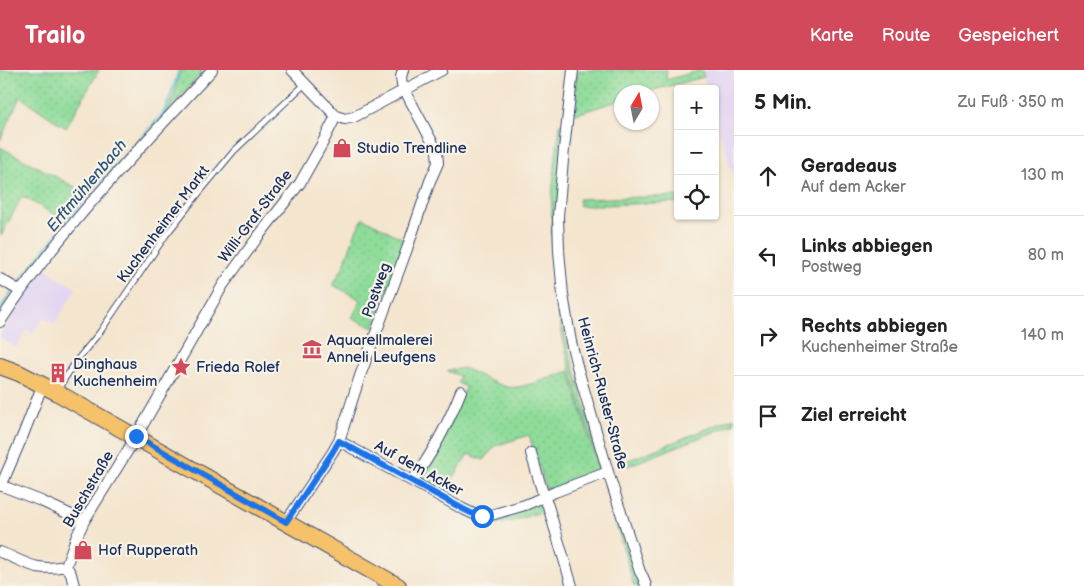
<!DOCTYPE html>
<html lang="de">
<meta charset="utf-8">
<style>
body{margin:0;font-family:"Balsamiq Sans",sans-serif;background:#f2f2f2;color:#222}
.controls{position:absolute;right:15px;top:15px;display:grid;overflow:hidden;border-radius:5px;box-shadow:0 1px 4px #0004}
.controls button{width:45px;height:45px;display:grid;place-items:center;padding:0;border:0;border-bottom:1px solid #e0e0e0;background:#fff;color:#222;font:25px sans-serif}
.compass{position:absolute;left:614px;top:15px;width:45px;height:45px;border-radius:50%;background:#fff;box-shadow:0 1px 4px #0004;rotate:10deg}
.stop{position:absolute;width:15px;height:15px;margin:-11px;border:4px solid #1a73e8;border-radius:50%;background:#fff}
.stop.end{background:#1a73e8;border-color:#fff;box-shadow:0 1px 5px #0008}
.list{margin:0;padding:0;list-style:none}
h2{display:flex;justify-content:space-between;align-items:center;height:65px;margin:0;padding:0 20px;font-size:21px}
h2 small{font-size:16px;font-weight:400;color:#767676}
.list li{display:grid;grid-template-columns:32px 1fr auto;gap:15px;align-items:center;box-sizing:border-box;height:80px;padding:0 20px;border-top:1px solid #e0e0e0}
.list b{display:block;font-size:19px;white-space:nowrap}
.list p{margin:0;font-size:16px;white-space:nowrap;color:#767676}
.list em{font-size:16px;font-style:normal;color:#767676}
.icon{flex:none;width:28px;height:28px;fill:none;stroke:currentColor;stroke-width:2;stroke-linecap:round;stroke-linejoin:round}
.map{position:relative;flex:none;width:734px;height:516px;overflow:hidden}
header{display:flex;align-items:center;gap:30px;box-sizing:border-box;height:70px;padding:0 25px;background:#d1495b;color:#fff}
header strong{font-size:24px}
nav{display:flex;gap:28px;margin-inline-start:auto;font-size:18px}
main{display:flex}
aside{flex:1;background:#fff}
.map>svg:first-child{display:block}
</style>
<header>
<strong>Trailo</strong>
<nav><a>Karte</a><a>Route</a><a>Gespeichert</a></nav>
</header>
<main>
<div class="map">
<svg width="734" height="516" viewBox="0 0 734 516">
<defs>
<pattern id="green-dots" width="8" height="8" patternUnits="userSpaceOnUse" patternTransform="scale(1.25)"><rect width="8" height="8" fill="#8fdc9a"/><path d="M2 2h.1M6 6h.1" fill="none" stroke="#7bbd87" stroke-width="1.8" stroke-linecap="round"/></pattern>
</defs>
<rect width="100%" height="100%" fill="#f7f3e8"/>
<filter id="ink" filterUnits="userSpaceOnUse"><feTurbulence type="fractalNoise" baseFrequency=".02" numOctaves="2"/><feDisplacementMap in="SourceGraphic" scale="10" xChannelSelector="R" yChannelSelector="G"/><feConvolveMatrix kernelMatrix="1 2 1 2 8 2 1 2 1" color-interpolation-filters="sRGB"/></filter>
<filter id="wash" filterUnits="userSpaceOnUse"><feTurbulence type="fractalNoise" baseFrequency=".0096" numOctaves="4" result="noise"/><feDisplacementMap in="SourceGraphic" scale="20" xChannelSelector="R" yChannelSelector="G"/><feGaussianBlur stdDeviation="1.12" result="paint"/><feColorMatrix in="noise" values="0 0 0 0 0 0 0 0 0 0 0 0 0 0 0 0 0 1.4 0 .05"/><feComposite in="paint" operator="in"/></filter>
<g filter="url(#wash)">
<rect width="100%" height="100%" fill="#f4e5ce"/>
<path fill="#e2d4f3" d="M702 0H734V109L715 46V19H707Z
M45 197 57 207 76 218 55 254 43 248 33 263 27 260 16 278 0 267V265L31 216Z"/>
<path fill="url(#green-dots)" stroke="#55867c" d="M0 0H99L66 58 20 27 0 71Z
M180 0H204L164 46 174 26Z
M578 0H667L666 10 702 0 704 7 646 22H622L621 30 576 44 571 43Z
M560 54H562L557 212 562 251 567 274 601 390V395L599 393C587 354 573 314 564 273 554 226 550 178 552 130 553 105 557 79 560 54Z
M0 77 88 124 66 151 22 126 1 166Z
M678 126V132L580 136 579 129Z
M363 148 405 170 374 258 352 248 361 230 333 215 344 195 356 161Z
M463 298C478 304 492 313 507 317 521 320 554 306 569 301L599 400 551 419 546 418 529 365 495 376 484 390 468 384 445 422 449 425 448 426 419 410 465 319V317L458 313 460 306 447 301Z
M734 348V354L628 396 626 392 629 390Z
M606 414 633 495 639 516H634L605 415Z
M542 433 545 441 495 456 494 452 481 455 485 451Z"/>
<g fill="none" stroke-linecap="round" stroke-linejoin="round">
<path stroke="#5ac7d1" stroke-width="2.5" d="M16 216 84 130 163 44 171 25 179 0
M0 240 12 221"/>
</g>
</g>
<g filter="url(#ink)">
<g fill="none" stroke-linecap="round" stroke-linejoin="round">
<defs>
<path id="lane" d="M58 319 77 290 100 262 166 165 199 123 234 81 305 14"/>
<path id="street" d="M292 0 336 46 345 49 354 47 442 0
M573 0 564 79 558 146 559 181 563 225 571 272 577 296 608 402 640 502 643 507 646 516
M0 209 20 221
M0 252C59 160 138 81 212 0
M339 371 463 439 478 446 491 445 525 435 555 422 608 402
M531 383 544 427 548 436 572 516
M412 411C433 383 448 354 461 321
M0 415 41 431 84 451
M1 416 23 365 43 314
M286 452 332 383 339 371 360 306 407 179 430 111 438 93 437 81 402 15 401 7 403 0
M0 482C28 493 34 502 66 496
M66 496 76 468 84 451 133 372 223 215 257 168 300 113 322 74 336 46
M66 496 71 504 74 516"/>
<path id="primary" d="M0 296 19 303 56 322 398 516"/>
</defs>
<use href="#lane" stroke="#3c4a6f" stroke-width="7"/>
<use href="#street" stroke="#3c4a6f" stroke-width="12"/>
<use href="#primary" stroke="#3c4a6f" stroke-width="18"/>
<use href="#lane" stroke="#fff" stroke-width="5"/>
<use href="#street" stroke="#fff" stroke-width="10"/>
<use href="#primary" stroke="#f5c16b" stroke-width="16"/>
</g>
</g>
<g fill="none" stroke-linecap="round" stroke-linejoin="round" filter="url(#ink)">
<path stroke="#1a73e8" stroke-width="6" d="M136 366 286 452 332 383 339 371 463 439 471 443 482 446"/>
</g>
<defs>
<symbol id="shop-bare" viewBox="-9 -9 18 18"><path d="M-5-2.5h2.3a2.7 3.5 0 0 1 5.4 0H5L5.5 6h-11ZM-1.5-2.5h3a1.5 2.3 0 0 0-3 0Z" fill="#d1495b" stroke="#f7f3e8" stroke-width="2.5" paint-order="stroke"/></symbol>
<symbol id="museum-bare" viewBox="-9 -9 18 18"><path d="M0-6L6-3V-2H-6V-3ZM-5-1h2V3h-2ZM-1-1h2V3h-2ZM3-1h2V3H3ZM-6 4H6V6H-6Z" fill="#d1495b" stroke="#f7f3e8" stroke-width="2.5" paint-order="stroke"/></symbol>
<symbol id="sight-bare" viewBox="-9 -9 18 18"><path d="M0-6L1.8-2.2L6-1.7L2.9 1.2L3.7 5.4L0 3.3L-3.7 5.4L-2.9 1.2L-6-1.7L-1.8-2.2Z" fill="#d1495b" stroke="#f7f3e8" stroke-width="2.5" paint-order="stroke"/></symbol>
<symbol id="building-bare" viewBox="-9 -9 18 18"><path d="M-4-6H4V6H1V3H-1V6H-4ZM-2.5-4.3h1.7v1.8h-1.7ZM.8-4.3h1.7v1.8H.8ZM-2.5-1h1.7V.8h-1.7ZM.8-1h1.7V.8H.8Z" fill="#d1495b" stroke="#f7f3e8" stroke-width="2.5" paint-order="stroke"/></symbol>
</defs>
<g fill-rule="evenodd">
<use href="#shop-bare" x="328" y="64" width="28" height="28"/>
<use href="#museum-bare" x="298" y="265" width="28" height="28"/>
<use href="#sight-bare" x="167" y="283" width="28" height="28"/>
<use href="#building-bare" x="44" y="289" width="28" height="28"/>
<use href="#shop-bare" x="69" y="466" width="28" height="28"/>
</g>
<g text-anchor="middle" stroke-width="4.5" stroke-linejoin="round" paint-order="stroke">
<g font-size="15" fill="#1b2f5e" stroke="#f7f3e8" text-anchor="start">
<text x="357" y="83">Studio Trendline</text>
<text x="327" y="275">Aquarellmalerei<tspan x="327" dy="17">Anneli Leufgens</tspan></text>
<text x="73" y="299">Dinghaus<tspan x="73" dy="17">Kuchenheim</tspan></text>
<text x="196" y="302">Frieda Rolef</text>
<text x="98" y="485">Hof Rupperath</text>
</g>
<g font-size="15" fill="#1b2f5e" stroke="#f7f3e8">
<text transform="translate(255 146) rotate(-53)" y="5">Willi-Graf-Straße</text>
<text transform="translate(163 154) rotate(-53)" y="5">Kuchenheimer Markt</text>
<text transform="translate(376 220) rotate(-70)" y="5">Postweg</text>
<text transform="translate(603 323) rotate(75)" y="5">Heinrich-Ruster-Straße</text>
<text transform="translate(419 398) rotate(29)" y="5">Auf dem Acker</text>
<text transform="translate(88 419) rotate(-60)" y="5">Buschstraße</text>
</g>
<g font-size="16" font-style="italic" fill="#2b557b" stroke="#f7f3e8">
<text transform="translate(86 115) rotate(-50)" y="6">Erftmühlenbach</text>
</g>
</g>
</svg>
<div class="controls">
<button>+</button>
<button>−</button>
<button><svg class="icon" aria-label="locate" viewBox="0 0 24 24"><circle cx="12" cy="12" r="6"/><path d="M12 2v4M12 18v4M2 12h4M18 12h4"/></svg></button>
</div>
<svg class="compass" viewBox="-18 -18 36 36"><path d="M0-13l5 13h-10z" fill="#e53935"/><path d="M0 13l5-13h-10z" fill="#767676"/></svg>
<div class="stop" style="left:482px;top:446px"></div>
<div class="stop end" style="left:136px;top:366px"></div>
</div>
<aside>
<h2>5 Min.<small>Zu Fuß · 350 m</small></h2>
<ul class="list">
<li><svg class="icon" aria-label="ahead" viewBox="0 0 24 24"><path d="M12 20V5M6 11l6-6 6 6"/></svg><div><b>Geradeaus</b><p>Auf dem Acker</p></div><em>130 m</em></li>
<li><svg class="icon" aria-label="left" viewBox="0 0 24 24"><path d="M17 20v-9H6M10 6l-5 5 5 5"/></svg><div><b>Links abbiegen</b><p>Postweg</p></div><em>80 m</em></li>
<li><svg class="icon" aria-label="right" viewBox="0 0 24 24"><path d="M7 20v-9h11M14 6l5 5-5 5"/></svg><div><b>Rechts abbiegen</b><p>Kuchenheimer Straße</p></div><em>140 m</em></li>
<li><svg class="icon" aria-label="arrive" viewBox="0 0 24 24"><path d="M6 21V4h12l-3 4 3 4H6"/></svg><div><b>Ziel erreicht</b></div></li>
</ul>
</aside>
</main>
